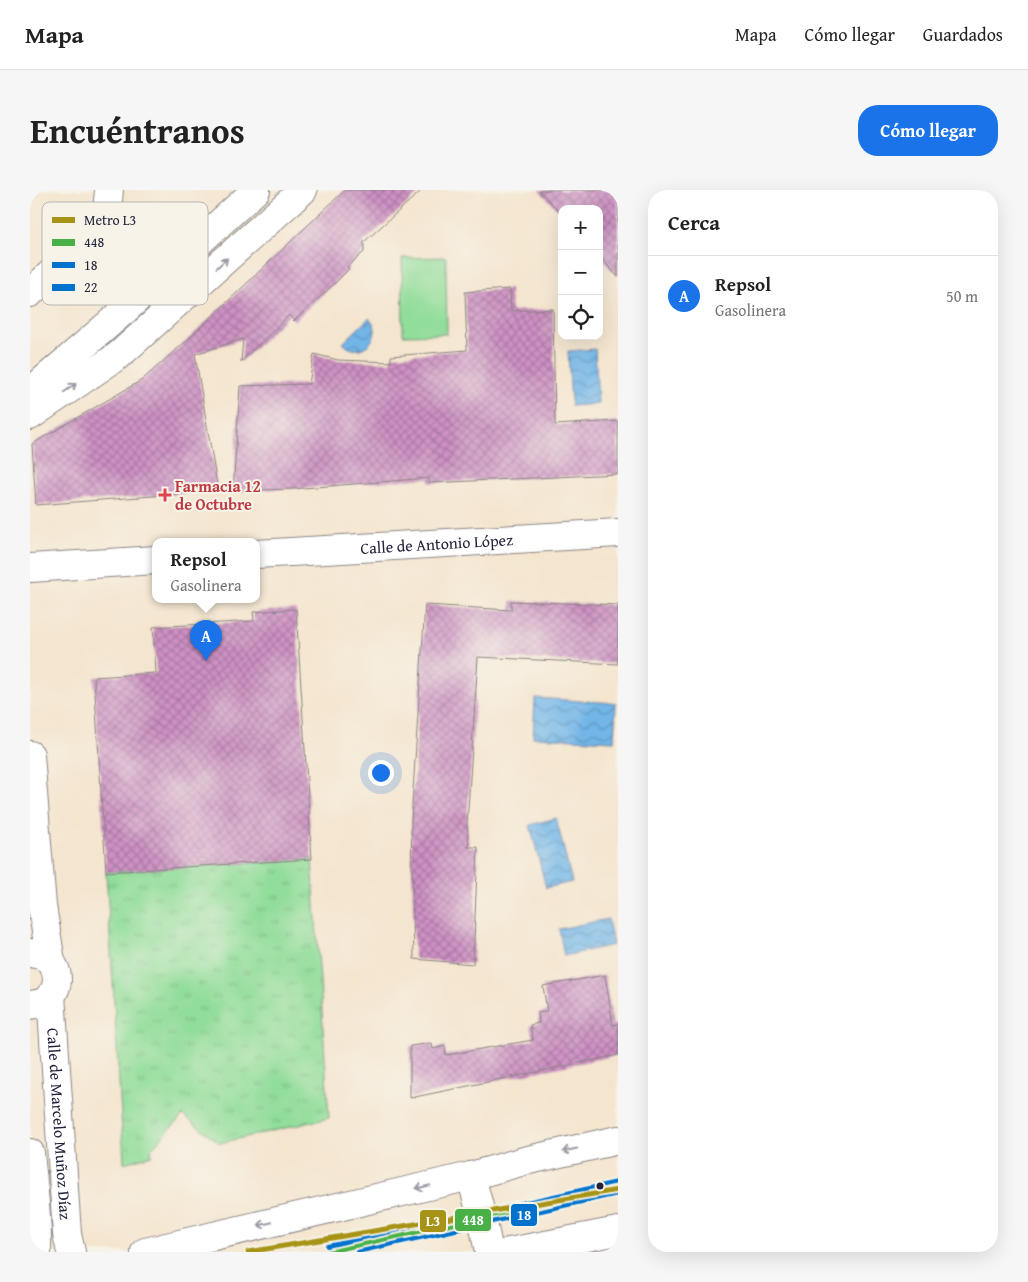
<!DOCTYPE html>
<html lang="es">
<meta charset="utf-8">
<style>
body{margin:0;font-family:"Gentium Book Plus",serif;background:#f6f6f6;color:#222}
.controls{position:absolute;right:15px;top:15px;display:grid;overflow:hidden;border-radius:10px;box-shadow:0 5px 20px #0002}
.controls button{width:45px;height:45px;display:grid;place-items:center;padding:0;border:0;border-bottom:1px solid #e0e0e0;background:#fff;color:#222;font:25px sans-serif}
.you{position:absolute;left:350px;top:582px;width:18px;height:18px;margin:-12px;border:4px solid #fff;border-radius:50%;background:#1a73e8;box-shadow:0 0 0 8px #1a73e833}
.badge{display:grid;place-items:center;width:32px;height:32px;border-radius:50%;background:#1a73e8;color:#fff;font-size:16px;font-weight:700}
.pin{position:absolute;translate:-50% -41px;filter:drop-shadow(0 1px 2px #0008)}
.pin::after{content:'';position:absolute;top:26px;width:18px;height:15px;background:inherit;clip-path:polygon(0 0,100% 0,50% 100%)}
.popup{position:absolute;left:122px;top:348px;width:108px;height:65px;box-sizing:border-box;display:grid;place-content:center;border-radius:10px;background:#fff;filter:drop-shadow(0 1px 4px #0005);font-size:16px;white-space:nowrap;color:#767676}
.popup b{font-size:19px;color:#222}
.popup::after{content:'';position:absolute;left:50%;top:100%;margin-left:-10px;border:10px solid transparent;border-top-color:#fff}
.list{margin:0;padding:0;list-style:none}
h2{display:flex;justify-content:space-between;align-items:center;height:65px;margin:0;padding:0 20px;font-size:21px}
h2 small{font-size:16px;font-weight:400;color:#767676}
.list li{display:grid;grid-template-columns:32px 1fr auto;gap:15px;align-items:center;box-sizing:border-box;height:80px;padding:0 20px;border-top:1px solid #e0e0e0}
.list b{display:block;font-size:19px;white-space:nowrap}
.list p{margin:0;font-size:16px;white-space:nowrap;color:#767676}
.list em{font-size:16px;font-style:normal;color:#767676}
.icon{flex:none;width:28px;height:28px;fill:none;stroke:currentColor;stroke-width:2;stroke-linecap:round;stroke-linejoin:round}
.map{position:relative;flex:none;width:588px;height:1062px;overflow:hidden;border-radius:20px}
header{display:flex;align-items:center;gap:30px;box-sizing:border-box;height:70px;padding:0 25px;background:#fff;border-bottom:1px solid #e0e0e0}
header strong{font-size:24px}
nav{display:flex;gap:28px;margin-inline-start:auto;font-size:18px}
.intro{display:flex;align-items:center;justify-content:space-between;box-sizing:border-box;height:120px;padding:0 30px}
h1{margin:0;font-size:35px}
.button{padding:12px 22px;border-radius:20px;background:#1a73e8;color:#fff;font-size:18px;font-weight:700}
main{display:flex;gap:30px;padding:0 30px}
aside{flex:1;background:#fff;border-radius:20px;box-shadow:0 5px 20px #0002}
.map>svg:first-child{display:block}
</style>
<header>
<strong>Mapa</strong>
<nav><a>Mapa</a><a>Cómo llegar</a><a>Guardados</a></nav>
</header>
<div class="intro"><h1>Encuéntranos</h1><a class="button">Cómo llegar</a></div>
<main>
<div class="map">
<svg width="588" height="1062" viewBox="0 0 588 1062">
<defs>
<pattern id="grass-tufts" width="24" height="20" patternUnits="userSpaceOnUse" patternTransform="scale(1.25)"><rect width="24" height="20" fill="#91dd9a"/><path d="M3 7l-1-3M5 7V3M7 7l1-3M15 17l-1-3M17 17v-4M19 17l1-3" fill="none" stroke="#7dbd86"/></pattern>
<pattern id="water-waves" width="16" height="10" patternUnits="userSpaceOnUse" patternTransform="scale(1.25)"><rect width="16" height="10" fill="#72b6e8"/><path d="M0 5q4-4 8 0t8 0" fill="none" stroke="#5d94bd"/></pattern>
<pattern id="building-cross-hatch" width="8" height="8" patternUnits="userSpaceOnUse" patternTransform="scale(1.25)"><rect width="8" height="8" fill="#cd91c3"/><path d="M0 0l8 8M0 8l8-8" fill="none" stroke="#a676a0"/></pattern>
</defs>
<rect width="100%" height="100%" fill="#f7f3e8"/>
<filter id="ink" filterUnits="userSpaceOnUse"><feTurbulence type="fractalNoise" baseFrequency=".02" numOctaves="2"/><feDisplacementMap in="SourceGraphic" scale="10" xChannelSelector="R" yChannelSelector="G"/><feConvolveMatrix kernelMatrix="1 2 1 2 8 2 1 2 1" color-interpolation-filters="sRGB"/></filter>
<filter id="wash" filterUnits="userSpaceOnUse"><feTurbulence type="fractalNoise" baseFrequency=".0096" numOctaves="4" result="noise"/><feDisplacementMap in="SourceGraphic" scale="20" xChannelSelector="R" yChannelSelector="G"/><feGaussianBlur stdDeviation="1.12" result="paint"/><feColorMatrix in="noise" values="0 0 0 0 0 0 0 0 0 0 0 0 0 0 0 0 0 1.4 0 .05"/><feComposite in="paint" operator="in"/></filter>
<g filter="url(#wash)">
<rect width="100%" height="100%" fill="#f4e5ce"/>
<path fill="url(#grass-tufts)" stroke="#5a806a" d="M282 669 299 928 190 953 153 925 121 959 122 965 94 973 76 682Z"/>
<path fill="#91dd9a" stroke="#5a806a" d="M416 67 417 144 373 145 372 68Z"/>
<path fill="url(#water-waves)" stroke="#4a6c92" d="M339 128C357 144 330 172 313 153Z
M565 159 568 214 541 216 538 161Z
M505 508 586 513 584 551 503 547Z
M526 628 542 692 516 698 500 635Z
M578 729 583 755 534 766 529 739Z"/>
<g id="blocks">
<path fill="url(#building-cross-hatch)" d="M315 0H392L334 52V62L317 77 319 79 303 95 264 131 259 125 211 172 213 149 165 164 188 301 6 315 2 254 112 190 155 152Z
M509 0H580L588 9V87L569 66V19H532V25Z
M480 99 481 121 523 119 525 235 588 231V284L399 293V288L261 299 203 301 210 196 279 194 284 164 308 170 361 172V166L437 160 435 102Z
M481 411 588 415V474L448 467 437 634 439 657H448L443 774 384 769 381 632 395 415 481 420Z
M266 419 282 669 76 682 64 487 126 483 123 437 224 431 223 422Z
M575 785 583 835 588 834V865L380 908V856L402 853 403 859 415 856 416 865 503 850 500 835 509 833 508 823 517 821 513 796Z"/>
</g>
</g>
<g filter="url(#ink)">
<use href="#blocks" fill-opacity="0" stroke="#8b8484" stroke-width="1"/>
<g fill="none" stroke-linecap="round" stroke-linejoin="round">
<defs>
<g id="street">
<path d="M0 103 58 49 77 21 79 0"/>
<path d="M0 202 95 120 226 0"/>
<path d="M0 226 89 165 273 0"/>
<path d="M0 565 12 716 21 772"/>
<path d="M0 763C5 764 10 764 15 767 31 777 31 801 15 811 11 814 5 814 0 815"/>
<path id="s1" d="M21 805 37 1044 41 1062"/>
<path d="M0 963C3 995 8 1029 7 1062"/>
<path d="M441 986 452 1028 459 1062"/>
</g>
<g id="secondary">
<path id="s2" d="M226 364 588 343"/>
<path d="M0 378 126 370"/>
</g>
<path id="primary" d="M115 1062 441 986 494 971 588 950
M479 1062 588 1041"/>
</defs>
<use href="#street" stroke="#8b8484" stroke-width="30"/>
<use href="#secondary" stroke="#8b8484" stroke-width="30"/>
<use href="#primary" stroke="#8b8484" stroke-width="30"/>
<use href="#street" stroke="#fff" stroke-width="28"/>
<use href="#secondary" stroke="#fff" stroke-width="28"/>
<use href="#primary" stroke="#fff" stroke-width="28"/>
<defs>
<path id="bus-1" d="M298 1062 588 998"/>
<path id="bus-2" d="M327 1062 588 1004"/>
<path id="bus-3" d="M297 1056 587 992"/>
</defs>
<use href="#bus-1" stroke="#f7f3e8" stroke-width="8"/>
<use href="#bus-2" stroke="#f7f3e8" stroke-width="8"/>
<use href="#bus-3" stroke="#f7f3e8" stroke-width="8"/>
<use href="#bus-1" stroke="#48b046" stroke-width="4"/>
<use href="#bus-2" stroke="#0072ce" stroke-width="4"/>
<use href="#bus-3" stroke="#0072ce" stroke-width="4"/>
<defs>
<path id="metro-1" d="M218 1062 588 1000"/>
</defs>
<use href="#metro-1" stroke="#f7f3e8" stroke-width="9"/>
<use href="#metro-1" stroke="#a79318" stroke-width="5"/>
</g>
<defs><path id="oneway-shaft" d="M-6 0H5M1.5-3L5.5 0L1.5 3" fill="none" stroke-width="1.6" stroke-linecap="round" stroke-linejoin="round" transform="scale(1.25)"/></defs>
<g stroke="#9c9ca7">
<use href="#oneway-shaft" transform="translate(192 73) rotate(-42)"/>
<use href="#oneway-shaft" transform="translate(40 198) rotate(-35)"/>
<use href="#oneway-shaft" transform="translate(540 960) rotate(168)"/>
<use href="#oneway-shaft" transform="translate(393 997) rotate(167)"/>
<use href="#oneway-shaft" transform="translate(235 1034) rotate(167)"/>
</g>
</g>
<path fill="#e0444e" stroke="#f7f3e8" stroke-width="2" d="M132.5 297.5h5v5h5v5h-5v5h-5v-5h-5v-5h5z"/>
<circle fill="#22223b" stroke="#f7f3e8" stroke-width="2" cx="570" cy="996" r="4.5"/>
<g text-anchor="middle" stroke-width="4" stroke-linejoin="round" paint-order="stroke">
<g font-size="16" font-weight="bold" fill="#be3a42" stroke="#f7f3e8" text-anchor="start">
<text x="145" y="302">Farmacia 12<tspan x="145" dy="18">de Octubre</tspan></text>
</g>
<g font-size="16" fill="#22223b" stroke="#f7f3e8">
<text dy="6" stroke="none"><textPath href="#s2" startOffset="181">Calle de Antonio López</textPath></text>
<text dy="6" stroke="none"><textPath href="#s1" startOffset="129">Calle de Marcelo Muñoz Díaz</textPath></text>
</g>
</g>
<rect x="12" y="12" width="166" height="103" rx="8" fill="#f7f3e8" stroke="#b7b4b4" stroke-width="1"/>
<rect x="22" y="27" width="23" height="6" fill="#a79318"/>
<rect x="22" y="49" width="23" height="7" fill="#48b046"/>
<rect x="22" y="72" width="23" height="6" fill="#0072ce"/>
<rect x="22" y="94" width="23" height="7" fill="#0072ce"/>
<g font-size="14" fill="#22223b">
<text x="54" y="35">Metro L3</text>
<text x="54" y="57">448</text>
<text x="54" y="80">18</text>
<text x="54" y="102">22</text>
</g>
<g stroke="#f7f3e8" stroke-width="2">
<rect x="480" y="1013" width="28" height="24" rx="5" fill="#0072ce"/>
<rect x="424" y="1018" width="38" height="24" rx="5" fill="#48b046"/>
<rect x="389" y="1019" width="28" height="24" rx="5" fill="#a79318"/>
</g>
<g font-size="14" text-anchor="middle" font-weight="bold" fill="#fff">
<text x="494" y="1030">18</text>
<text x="443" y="1035">448</text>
<text x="403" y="1036">L3</text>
</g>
</svg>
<div class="controls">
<button>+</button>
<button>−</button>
<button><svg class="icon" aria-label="locate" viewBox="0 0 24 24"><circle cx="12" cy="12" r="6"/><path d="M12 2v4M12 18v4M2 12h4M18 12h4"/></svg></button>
</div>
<div class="you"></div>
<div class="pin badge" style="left:176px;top:471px">A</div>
<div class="popup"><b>Repsol</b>Gasolinera</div>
</div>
<aside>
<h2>Cerca<small></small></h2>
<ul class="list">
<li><span class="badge">A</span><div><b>Repsol</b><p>Gasolinera</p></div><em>50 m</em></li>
</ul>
</aside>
</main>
